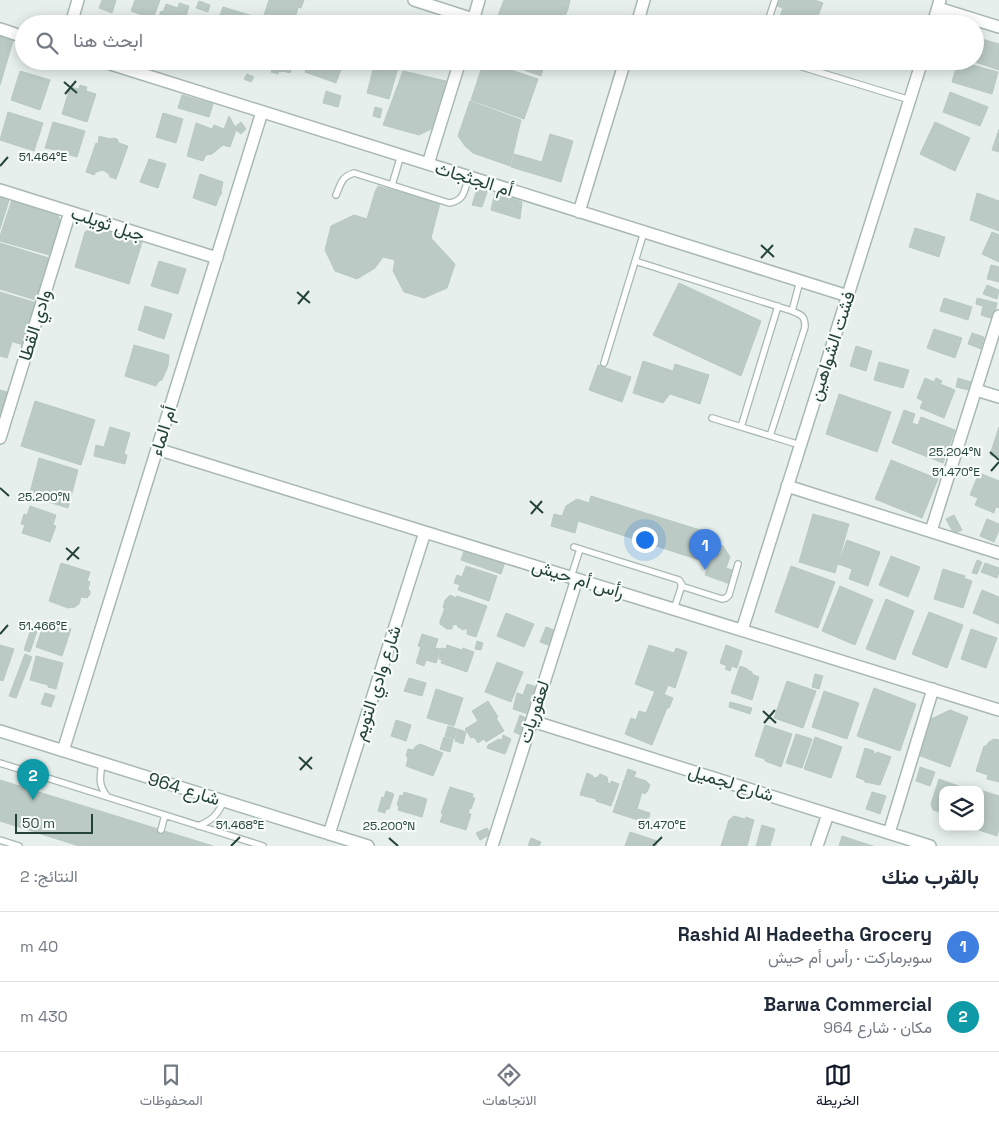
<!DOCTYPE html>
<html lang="ar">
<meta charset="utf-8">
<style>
body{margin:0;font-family:"Space Grotesk",Vazirmatn,sans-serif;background:#f2f2f3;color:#1f2937;direction:rtl}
.controls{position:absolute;right:15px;bottom:15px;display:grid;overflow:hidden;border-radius:10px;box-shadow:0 2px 12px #0003}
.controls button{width:45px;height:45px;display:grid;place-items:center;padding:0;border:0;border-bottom:1px solid #e0e1e3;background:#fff;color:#1f2937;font:25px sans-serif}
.scale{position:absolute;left:15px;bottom:12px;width:78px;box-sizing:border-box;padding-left:5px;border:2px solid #24423a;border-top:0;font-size:14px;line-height:18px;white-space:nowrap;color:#24423a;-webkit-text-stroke:4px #f7fbf9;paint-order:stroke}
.you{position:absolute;left:644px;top:539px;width:18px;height:18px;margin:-12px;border:4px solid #fff;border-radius:50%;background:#1a73e8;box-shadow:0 0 0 8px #1a73e833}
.badge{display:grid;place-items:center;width:32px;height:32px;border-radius:50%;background:#111827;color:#fff;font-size:16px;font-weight:700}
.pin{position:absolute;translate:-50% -41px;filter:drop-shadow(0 1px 2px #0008)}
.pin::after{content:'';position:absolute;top:26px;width:18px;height:15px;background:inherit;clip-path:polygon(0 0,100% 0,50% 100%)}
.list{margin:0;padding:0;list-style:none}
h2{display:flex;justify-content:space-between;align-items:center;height:65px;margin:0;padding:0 20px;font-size:21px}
h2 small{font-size:16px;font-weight:400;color:#747a83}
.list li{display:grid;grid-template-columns:32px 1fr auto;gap:15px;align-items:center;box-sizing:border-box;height:70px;padding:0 20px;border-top:1px solid #e0e1e3}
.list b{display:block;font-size:19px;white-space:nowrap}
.list p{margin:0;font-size:16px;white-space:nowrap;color:#747a83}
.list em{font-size:16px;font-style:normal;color:#747a83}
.icon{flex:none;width:28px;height:28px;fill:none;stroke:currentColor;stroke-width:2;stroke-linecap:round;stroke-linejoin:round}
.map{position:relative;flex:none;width:999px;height:846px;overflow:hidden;direction:ltr}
.search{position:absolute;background:#fff;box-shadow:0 2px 12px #0003;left:15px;right:15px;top:15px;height:55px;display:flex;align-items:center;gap:12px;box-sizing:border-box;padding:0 18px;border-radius:28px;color:#747a83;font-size:19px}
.sheet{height:205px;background:#fff}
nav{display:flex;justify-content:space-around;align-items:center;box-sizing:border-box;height:70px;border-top:1px solid #e0e1e3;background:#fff;font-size:14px;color:#747a83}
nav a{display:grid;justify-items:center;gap:2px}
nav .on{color:#111827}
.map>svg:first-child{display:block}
</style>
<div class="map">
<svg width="999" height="846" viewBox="0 0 999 846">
<rect width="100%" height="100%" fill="#e6efeb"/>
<path fill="#bbcac4" stroke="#b8c9c2" d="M102 0H116L112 13 99 8Z
M135 0H160L153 19 131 11Z
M269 0H304L301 8 298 7 296 16 299 17 297 24H285L284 23V21L264 15Z
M504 0H540L568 9 562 24H513L497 18Z
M542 0H570L568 9Z
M779 0H815L823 3 815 24H777L783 8 777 6Z
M199 1 210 5 208 12 196 8Z
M179 3 189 6 184 24H157L161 11 163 12 166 4 178 8Z
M223 7 266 20 264 24H247L220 15Z
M0 36 13 41 0 85Z
M975 37 999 44V70L972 61H975Z
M233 61H246L244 67 232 64Z
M265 61H294L290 73 283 71 282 72 279 71 278 74 271 72 272 70 263 67Z
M309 61H344L336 83 305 72Z
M484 61 538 79 524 119 471 100Z
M498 61H545L541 76Z
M958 61 998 72 992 94 952 82Z
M375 62 398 68 389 99 367 93Z
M20 71 50 80 40 110 11 100Z
M403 71 450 82 435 127 419 135 383 125Z
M247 74 254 77 251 82 244 79Z
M80 85 87 87 86 91 96 94 87 122 62 114 70 87 79 89Z
M326 91 341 96 338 107 323 103Z
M950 92 988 107 980 126 943 112Z
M182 95 213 104 209 117 178 108Z
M470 101 521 120 510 166 473 153 465 146 458 136Z
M375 107 382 109 380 118 373 116Z
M8 112 43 123 34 151 0 140Z
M163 113 183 119 176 143 156 137Z
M229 116 235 127 241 122 246 129 241 134 236 130 230 147 223 145 212 154 206 155 203 161 187 156 196 123 212 129 214 125 224 129Z
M53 122 85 131 77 157 67 154 63 156 58 154 56 150 45 148Z
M935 122 970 138 955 171 920 154Z
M999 129V152L992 150Z
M550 134 573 141 561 182 511 167 514 154 542 162Z
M99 136 110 139 114 138 117 139 119 143 128 146 116 179 110 177 109 174 103 170 96 172 94 175 86 172 96 143 98 144Z
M149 159 166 164 158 188 140 182Z
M200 174 223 182 221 191 222 193 219 197 216 206 193 198Z
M378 186 440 203 431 238 455 264 447 288 424 298 404 292 393 271 395 260 383 257 375 268 357 279 335 271 325 250 331 226 354 215 367 219 375 192Z
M478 186 488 189 482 207 472 205Z
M495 192 522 202 520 219 491 210Z
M977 193 999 201V231L970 220Z
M0 194 10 197 0 229Z
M13 197 54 209 63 225 53 256 0 241V236Z
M101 224 143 239 129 284 75 267 85 232Z
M915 228 945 237 939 257 909 247Z
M992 232 999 235V262L982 254Z
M101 236 121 243 122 241 140 247 131 276 93 264Z
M0 243 52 259 39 301 0 289Z
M159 261 186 269 178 294 151 286Z
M991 265 999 267V282L987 279Z
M679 283 761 321 741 376 653 335Z
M987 285 999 290 997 299 983 294Z
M0 292 40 304 27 346 0 338Z
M944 298 972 307 968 320 940 311Z
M977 298 997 303 993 319 981 315 983 306 976 304Z
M145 306 172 314 164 339 138 330Z
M934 329 962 338 955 358 927 348Z
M972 333 984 337 981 349 968 344Z
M0 339 12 342 7 358 0 356Z
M134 345 169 355 168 366 162 380 159 381 156 386 125 376Z
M856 346 872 351 866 371 850 366Z
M643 361 673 371 675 364 709 375 700 404 670 394 663 403 633 393Z
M879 362 909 370 903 388 874 380Z
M598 365 631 377 622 402 589 390Z
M925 378 934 382 936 378 942 381 940 384 955 390 944 418 920 408 923 401 917 398Z
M958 378 971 382 969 390 956 387Z
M0 390 7 392 0 414Z
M839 394 891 412 877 452 826 434Z
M35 401 95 420 81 465 21 446Z
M904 410 915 414 912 423 918 425 921 417 955 430 943 463 892 443Z
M110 427 130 433 124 454 127 455 125 464 94 456 96 445 104 447Z
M999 427V458L990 455Z
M39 458 78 470 68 508 29 496Z
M891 460 938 479 922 518 875 499Z
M979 473 999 481V508L996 507 994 513 975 505 978 498 970 495Z
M591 496 713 534 711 542 723 546 730 557 726 568 735 571 730 584 705 575 709 563 578 521 575 533 551 526 554 514 562 516 566 506 577 499 589 503Z
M30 506 56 515 53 525 56 526 50 542 22 533 25 525 21 524 24 514 27 515Z
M813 514 849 524 835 573 799 562Z
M954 515 962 530 954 534 946 519Z
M987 519 999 524V530L994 542 980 536Z
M847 540 880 552 868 586 849 579 852 569 838 564Z
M465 548 505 562 501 574 461 560Z
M891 556 920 567 908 597 879 585Z
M977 560 982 562 977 574 972 573Z
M61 563 90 572 87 581 90 582 88 589 90 591V594L87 598 81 597 79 604 75 607 68 608 49 601Z
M985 563 999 568V572L997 578 981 572Z
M466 566 497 576 489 601 458 590 460 585 454 583 457 575 462 577Z
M791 566 835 582 818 628 775 612Z
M943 569 965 576 964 578 972 581 963 608 934 599Z
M840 586 873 600 855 645 822 631Z
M982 590 999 597V624L973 613Z
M450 595 456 598 457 596 487 606 476 637 467 634V628L463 630 458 627 456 624 452 626V629H447L440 624V621L445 608H443L445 600Z
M886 599 914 611 895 660 866 649Z
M929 612 963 625 947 668 912 654Z
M506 613 534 624 524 647 497 636Z
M45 620 71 629 62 656 36 647Z
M32 626 38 628 30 652 24 650Z
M546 627 554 630 548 645 540 642Z
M971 629 997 638 986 668 961 659Z
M422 634 438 639 435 648 441 649 436 663 426 660 424 666 416 663 421 647 418 646Z
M477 641 483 643 481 650 475 649Z
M0 645 14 649 3 681 0 680Z
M447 645 462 650 463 648 474 652 467 672 441 663 442 660 439 659 442 648 446 649Z
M649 645 674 653 676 648 687 652 675 688 668 685 664 695 635 684Z
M726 645 742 651 737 668 732 666 730 671 725 669 727 666 720 663Z
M25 654 32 657 16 698 9 696Z
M36 656 63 663 56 689 48 687V685L30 680Z
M497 662 523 672 511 702 485 692Z
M740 666 748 669 747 670 752 672V674L759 677 752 700 731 693Z
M815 674 823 676 819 689 812 687Z
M409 678 426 683 422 696 404 691Z
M787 681 816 691 803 728 774 718Z
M527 684 537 687 528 714 513 709 517 693 523 695Z
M874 688 916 704 900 751 857 736Z
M436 689 463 698 454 726 427 718Z
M655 691 673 698 669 708H667L652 745 625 734 631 718 636 720 639 711 646 713Z
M824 691 859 703 847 739 812 727Z
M45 693 55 696 51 707 41 704Z
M488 701 498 717 496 718 504 731 486 742 484 739 478 743 474 737 471 738 465 729 478 721 472 711Z
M730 702 752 708 750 714 729 707Z
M950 710 968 717 950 767 918 755 931 719Z
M520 715 526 718 521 735 514 732Z
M396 720 411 725 406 741 391 736Z
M765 725 792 734 781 767 765 761V759L755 756Z
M448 726 457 729 454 739 445 736Z
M458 729 466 732 463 744 455 741Z
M796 734 812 739 802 768 786 763Z
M503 735 511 739 505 754 487 748 488 745 499 739 502 740Z
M444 737 453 740 450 752 440 749Z
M815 737 842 747 831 778 804 769Z
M994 739 999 740V782L987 779 988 775 976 771 984 746H986L989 742Z
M420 744 443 753 433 776 406 766 408 758 406 756 408 749 413 750 416 746Z
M865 748 874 751V754H876L877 752 891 757 880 785 865 782 864 780 856 777Z
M920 767 935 772 930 786 916 781Z
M628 769 636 772 634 777 646 781 650 785 647 792 644 794 642 792 637 809 650 813 647 823 613 812Z
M587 773 593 776V778H594L598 777 600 774 607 777 608 783 611 784V781L619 784 611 806 596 801V799L580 795Z
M939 779 964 788 963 790H943L942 815 941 812 933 810 931 804Z
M0 780 213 846H79L0 821Z
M450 787 473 794 472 797 475 798 471 809 470 808 468 813 471 814 466 830 440 822 443 814 441 813Z
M980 790 999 796V828L997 836 979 830 982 820 980 819Z
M386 791 394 794 389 809H386L385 813 378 811 382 797 384 798Z
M404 792 427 799 422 817 398 810 399 806 397 805 400 795 403 796Z
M872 792 886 796 880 814 866 809Z
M734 816 745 819 746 817 754 820 747 846H721L729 820Z
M762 825 775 829 770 846H756Z
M487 828 491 834 480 840 476 833Z
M630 832 657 841 656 846H625Z
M842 836 873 846H839Z
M531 838 541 842 539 846H528Z"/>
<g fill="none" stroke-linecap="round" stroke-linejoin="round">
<defs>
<path id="lane" d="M639 17 661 24
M767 24 775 0
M783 61 910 100
M392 185 401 155
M336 195C341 184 341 177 354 173L449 203C465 201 464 190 469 177
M635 261 792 311C802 315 805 316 805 327L770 436
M792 311 800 281
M604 363 644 232
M712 418 800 445
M741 427 778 306
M574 547 679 580 682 585 674 609
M571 577 580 549
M681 586 722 599 726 598 729 595 738 564
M0 763 263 846
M102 763C100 777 98 785 107 796
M198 826C213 820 217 815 224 801
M161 830 165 815
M0 840 19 846"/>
<path id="street" d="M414 0 473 19
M938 8 999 27
M71 24 78 0
M472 24 479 0
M637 24 644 0
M933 24 940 0
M0 29 24 37
M101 61 848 296
M428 164 460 61
M0 190 217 258
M579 212 625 61
M976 390 999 397
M0 438 70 212
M157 449 999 710
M787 486 999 553
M931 531 999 316
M742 630 922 61
M532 721 930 846
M0 731 368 846
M63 751 262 112
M889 833 933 689
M329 834 425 532
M492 846 577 579
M817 846 828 814"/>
</defs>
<use href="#lane" stroke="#a8b8b2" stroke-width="8"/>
<use href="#street" stroke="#a8b8b2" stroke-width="14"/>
<use href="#lane" stroke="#fff" stroke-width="5.5"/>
<use href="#street" stroke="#fff" stroke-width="11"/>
</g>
<path fill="none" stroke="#24423a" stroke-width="2" d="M64 82 77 93M65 94 76 81M0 166 8 157M761 245 774 257M761 258 773 245M297 292 310 303M298 304 309 291M990 452 999 460M991 471 999 462M0 488 9 496M530 501 543 513M531 514 542 501M66 548 79 559M67 560 79 547M0 634 8 625M763 711 776 723M764 723 775 710M299 757 312 769M300 770 312 757M389 838 398 846M231 846 240 837M653 846 662 837"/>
<g text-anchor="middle" stroke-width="4.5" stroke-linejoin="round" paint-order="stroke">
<g font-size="18" fill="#24423a" stroke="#f7fbf9">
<text transform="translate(474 179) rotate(17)" y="6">أم الجثجاث</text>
<text transform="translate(108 224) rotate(18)" y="6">جبل ثويلب</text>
<text transform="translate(35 325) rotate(-73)" y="6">وادي القطا</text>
<text transform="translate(832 346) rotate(-72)" y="6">فشت الشواهين</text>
<text transform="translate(163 431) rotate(-73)" y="6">أم الماء</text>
<text transform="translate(578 579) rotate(17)" y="6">رأس أم حيش</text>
<text transform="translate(377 683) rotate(-72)" y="6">شارع وادي التويم</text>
<text transform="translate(534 712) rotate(-72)" y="6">لعقوريات</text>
<text transform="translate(731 783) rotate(17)" y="6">شارع لجميل</text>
<text transform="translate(184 789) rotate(17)" y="6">شارع 964</text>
</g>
</g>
<g font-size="12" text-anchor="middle" fill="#24423a" stroke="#f7fbf9" stroke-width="4.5" stroke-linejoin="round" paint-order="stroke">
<text x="43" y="161">51.464°E</text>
<text x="955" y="456">25.204°N</text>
<text x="956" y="476">51.470°E</text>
<text x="44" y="501">25.200°N</text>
<text x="43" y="630">51.466°E</text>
<text x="240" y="829">51.468°E</text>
<text x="662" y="829">51.470°E</text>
<text x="389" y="830">25.200°N</text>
</g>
</svg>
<div class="controls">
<button><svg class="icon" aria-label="layers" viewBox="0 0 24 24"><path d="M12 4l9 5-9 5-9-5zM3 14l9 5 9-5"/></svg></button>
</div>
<div class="scale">50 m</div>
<div class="you"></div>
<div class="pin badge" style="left:705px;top:570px;background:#3f7fe0">1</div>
<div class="pin badge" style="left:33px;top:800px;background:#0f9aa8">2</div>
<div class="search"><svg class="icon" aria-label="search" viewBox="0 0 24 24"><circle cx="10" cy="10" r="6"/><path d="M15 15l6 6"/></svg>ابحث هنا</div>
</div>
<section class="sheet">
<h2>بالقرب منك<small>النتائج: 2</small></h2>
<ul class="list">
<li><span class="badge" style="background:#3f7fe0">1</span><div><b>Rashid Al Hadeetha Grocery</b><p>سوبرماركت · رأس أم حيش</p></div><em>40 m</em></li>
<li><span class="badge" style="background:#0f9aa8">2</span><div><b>Barwa Commercial</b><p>مكان · شارع 964</p></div><em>430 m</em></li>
</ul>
</section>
<nav>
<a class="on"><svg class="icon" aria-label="map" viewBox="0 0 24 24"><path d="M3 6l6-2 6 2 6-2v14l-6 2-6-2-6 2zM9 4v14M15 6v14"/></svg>الخريطة</a>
<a><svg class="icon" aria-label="directions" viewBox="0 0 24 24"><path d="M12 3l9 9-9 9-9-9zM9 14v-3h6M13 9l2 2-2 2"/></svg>الاتجاهات</a>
<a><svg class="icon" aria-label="saved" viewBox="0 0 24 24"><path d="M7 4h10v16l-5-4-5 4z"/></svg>المحفوظات</a>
</nav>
